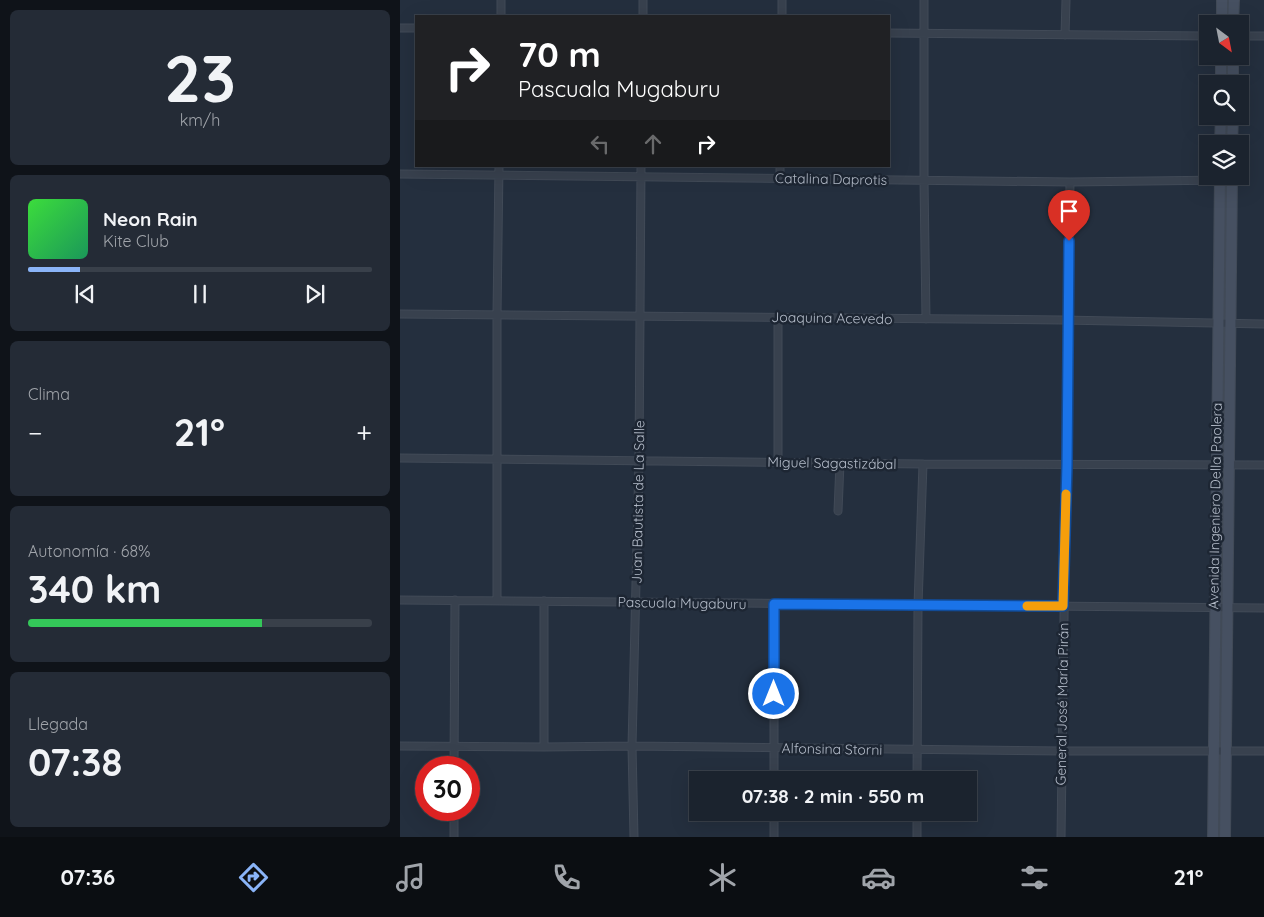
<!DOCTYPE html>
<html lang="es">
<head>
<meta charset="utf-8">
<style>
	:root { --surface:#1b232e; --page:#242b36; --text:#f1f3f6; --muted:#a0a4aa; --line:#39404a; --accent:#8ab4f8 }
	body { margin:0; font-family:Quicksand,sans-serif; background:var(--page); color:var(--text); height:100vh; display:flex; flex-direction:column; font-size:19px; white-space:nowrap }
	* { box-sizing:border-box; margin:0 }
	p { font-size:16px; color:var(--muted) }
	.icon { flex:none; width:28px; height:28px; fill:none; stroke:currentColor; stroke-width:2; stroke-linecap:round; stroke-linejoin:round }
	.map { position:relative; flex:1; overflow:hidden }
	.details { display:flex; flex-direction:column; gap:10px; padding:10px; background:#0f1319; width:400px }
	.details>* { flex:none }
	.banner { position:absolute; left:15px; top:15px; width:475px; height:152px; border-radius:0px; box-shadow:0 5px 20px #0002,0 0 0 1px var(--line); background:#202124; color:#fff; overflow:hidden }
	.needle { width:32px; rotate:148deg }
	.tools { position:absolute; left:799px; top:15px; display:grid; gap:10px }
	.tools a { display:grid; place-items:center; width:50px; height:50px; border-radius:0px; background:var(--surface); box-shadow:0 5px 20px #0002,0 0 0 1px var(--line); font-size:25px }
	.speed { position:absolute; left:15px; top:756px; display:flex; gap:10px; font-size:25px; font-weight:700; text-align:center }
	.speed>* { display:grid; place-content:center; width:65px; height:65px; border-radius:50%; background:var(--surface); box-shadow:0 5px 20px #0002,0 0 0 1px var(--line); line-height:1 }
	.speed .limit { border:8px solid #d22; background:#fff; color:#111 }
	.pin { position:absolute; display:grid; place-items:center; width:42px; height:42px; color:#fff; margin:-51px -21px; border-radius:50% 50% 50% 0; rotate:-45deg; box-shadow:0 0 5px #0007 }
	.pin .icon { rotate:45deg }
	.me { position:absolute; width:55px; margin:-28px; rotate:0deg; stroke-linejoin:round; filter:drop-shadow(0 0 4px #0008) }
	.turn { display:flex; align-items:center; gap:18px; height:105px; padding:0 20px; font-size:22px }
	.turn .icon { width:65px; height:65px; stroke-width:2.5 }
	.turn b { display:block; font-size:35px; line-height:42px }
	.lanes { display:flex; align-items:center; height:48px; padding:0 20px; background:#0003; justify-content:center; gap:25px; direction:ltr }
	.lanes .off { opacity:.35 }
	.big { font-size:38px; font-weight:800; line-height:1.1 }
	.details .tile { flex:1; display:flex; flex-direction:column; justify-content:center; gap:8px; min-width:0; padding:0 18px; border-radius:8px; background:var(--page) }
	.details .dial { align-items:center; gap:0 }
	.dial b { font-size:65px; line-height:1 }
	.song { display:flex; align-items:center; gap:15px }
	.cover { width:60px; height:60px; border-radius:8px; background:linear-gradient(135deg,hsl(120 70% 55%),hsl(150 70% 35%)) }
	.played { height:5px; border-radius:2px; background:linear-gradient(90deg,var(--accent) 15%,var(--line) 15%) }
	.keys { display:flex; justify-content:space-around; direction:ltr }
	.heat { display:flex; justify-content:space-between; align-items:center; font-size:28px; direction:ltr }
	.charge { height:8px; border-radius:4px; background:linear-gradient(90deg,#34c759 68%,var(--line) 0) }
	.trip { position:absolute; left:289px; top:771px; width:288px; height:50px; border-radius:0px; background:var(--surface); box-shadow:0 5px 20px #0002,0 0 0 1px var(--line); font-weight:800; line-height:50px; text-align:center }
	.menu { display:flex; height:80px; justify-content:space-around; align-items:center; background:#0b0e12; color:var(--muted) }
	.menu .icon { width:35px; height:35px }
	.menu .current { color:var(--accent) }
	.menu b { font-size:22px; color:var(--text) }
	main { display:flex; flex:1; min-height:0 }
	.map>svg:first-child { display:block }
	.lines { fill:none; stroke-linecap:round; stroke-linejoin:round }
	.street-casing { stroke:#414a57; stroke-width:9 }
	.secondary-casing { stroke:#414a57; stroke-width:12 }
	.street { stroke:#38414e; stroke-width:7 }
	.secondary { stroke:#465061; stroke-width:10 }
	.route-casing { stroke:#114b97; stroke-width:12 }
	.route { stroke:#1a73e8; stroke-width:9 }
	.slow { stroke:#f59e0b; stroke-width:9 }
	.labels { text-anchor:middle; stroke-width:5; stroke-linejoin:round; paint-order:stroke }
	.street-label { font-size:14px; fill:#b4bcc9; stroke:#1d2633 }
</style>
</head>
<body>
<main>
<section class="details">
<div class="tile dial"><b>23</b><p>km/h</p></div>
<div class="tile">
<div class="song"><i class="cover"></i><div><b>Neon Rain</b><p>Kite Club</p></div></div>
<div class="played"></div>
<div class="keys"><svg class="icon" aria-label="previous" viewBox="0 0 24 24"><path d="M18 5L8 12l10 7zM5 5v14"/></svg><svg class="icon" aria-label="pause" viewBox="0 0 24 24"><path d="M8 5v14M16 5v14"/></svg><svg class="icon" aria-label="next" viewBox="0 0 24 24"><path d="M6 5l10 7-10 7zM19 5v14"/></svg></div>
</div>
<div class="tile"><p>Clima</p>
<div class="heat"><a>−</a><b class="big">21°</b><a>+</a></div>
</div>
<div class="tile"><p>Autonomía · 68%</p><b class="big">340 km</b><div class="charge"></div></div>
<div class="tile"><p>Llegada</p><b class="big">07:38</b></div>
</section>
<div class="map">
<svg width="864" height="837" viewBox="0 0 864 837">
	<rect width="100%" height="100%" fill="#242f3e"/>
	<g class="lines">
		<!-- street casing -->
		<g class="street-casing">
			<path id="street" d="M524 0V181L526 319
				M101 16V0
				M243 16V0
				M382 16V0
				M0 28H16
				M489 33 808 36
				M665 35 666 0
				M840 36H864
				M0 174 670 182 825 180
				M380 179V166
				M0 314 663 320 864 324
				M0 458 523 464 864 465
				M378 462V318
				M438 511 440 463
				M0 600 864 608
				M97 601V315L99 166
				M374 604V780
				M0 746 144 747 232 746 661 751H864
				M144 747V601
				M54 768 55 600
				M517 780 518 605 523 464
				M517 812V837
				M54 837V810
				M234 837 232 746 239 461 241 166
				M374 837V812
				M661 837 670 182"/>
		</g>
		<!-- secondary casing -->
		<g class="secondary-casing">
			<path id="secondary" d="M822 24V0
				M833 24 834 0
				M821 84V56
				M833 84V56
				M820 144 821 116
				M832 144 833 116
				M813 837 820 176
				M825 837 832 176"/>
		</g>
		<!-- street -->
		<use href="#street" class="street"/>
		<!-- secondary -->
		<use href="#secondary" class="secondary"/>
	</g>
	<g class="lines">
		<!-- route casing -->
		<g class="route-casing">
			<path id="route" d="M374 694V604L663 606 667 465 669 241"/>
		</g>
		<!-- route -->
		<use href="#route" class="route"/>
		<!-- slow -->
		<path class="slow" d="M627 606H663L666 494"/>
	</g>
	<g class="labels">
		<!-- street labels -->
		<g class="street-label">
			<text transform="translate(431 179) rotate(1)" y="5">Catalina Daprotis</text>
			<text transform="translate(432 318) rotate(1)" y="5">Joaquina Acevedo</text>
			<text transform="translate(432 463) rotate(1)" y="5">Miguel Sagastizábal</text>
			<text transform="translate(238 502) rotate(-89)" y="5">Juan Bautista de La Salle</text>
			<text transform="translate(815 506) rotate(-89)" y="5">Avenida Ingeniero Della Paolera</text>
			<text transform="translate(282 603) rotate(1)" y="5">Pascuala Mugaburu</text>
			<text transform="translate(662 704) rotate(-89)" y="5">General José María Pirán</text>
			<text transform="translate(432 749) rotate(1)" y="5">Alfonsina Storni</text>
		</g>
	</g>
</svg>
<div class="tools">
<a><svg class="needle" viewBox="-14 -14 28 28"><path d="M0-13l5 13h-10z" fill="#e53935"/><path d="M0 13l5-13h-10z" fill="#a0a4aa"/></svg></a>
<a><svg class="icon" aria-label="search" viewBox="0 0 24 24"><circle cx="10" cy="10" r="6"/><path d="M15 15l6 6"/></svg></a>
<a><svg class="icon" aria-label="layers" viewBox="0 0 24 24"><path d="M12 4l9 5-9 5-9-5zM3 14l9 5 9-5"/></svg></a>
</div>
<div class="speed"><div class="limit">30</div></div>
<div class="pin" style="left:669px;top:241px;background:#d93025"><svg class="icon" aria-label="arrive" viewBox="0 0 24 24"><path d="M6 21V4h12l-3 4 3 4H6"/></svg></div>
<svg class="me" style="left:374px;top:694px" viewBox="-20 -20 40 40"><circle r="17" fill="#1a73e8" stroke="#fff" stroke-width="3"/><path d="M0-11L8 9 0 5-8 9z" fill="#fff"/></svg>
<div class="trip">07:38 · 2 min · 550 m</div>
<div class="banner">
<div class="turn"><svg class="icon" aria-label="right" viewBox="0 0 24 24"><path d="M7 20v-9h11M14 6l5 5-5 5"/></svg><div><b>70 m</b>Pascuala Mugaburu</div></div>
<div class="lanes"><svg class="icon off" aria-label="left" viewBox="0 0 24 24"><path d="M17 20v-9H6M10 6l-5 5 5 5"/></svg><svg class="icon off" aria-label="ahead" viewBox="0 0 24 24"><path d="M12 20V5M6 11l6-6 6 6"/></svg><svg class="icon" aria-label="right" viewBox="0 0 24 24"><path d="M7 20v-9h11M14 6l5 5-5 5"/></svg></div>
</div>
</div>
</main>
<nav class="menu">
<b>07:36</b>
<svg class="icon current" aria-label="directions" viewBox="0 0 24 24"><path d="M12 3l9 9-9 9-9-9zM9 14v-3h6M13 9l2 2-2 2"/></svg>
<svg class="icon" aria-label="music" viewBox="0 0 24 24"><path d="M9 18V5l10-2v13"/><circle cx="6" cy="18" r="3"/><circle cx="16" cy="16" r="3"/></svg>
<svg class="icon" aria-label="phone" viewBox="0 0 24 24"><path d="M5 4h4l2 5-3 2q2 4 5 5l2-3 5 2v4C11 20 4 13 5 4z"/></svg>
<svg class="icon" aria-label="climate" viewBox="0 0 24 24"><path d="M12 3v18M4 7l16 10M4 17L20 7"/></svg>
<svg class="icon" aria-label="car" viewBox="0 0 24 24"><path d="M5 17H2v-5l4-1 3-4h7l3 4 3 1v5h-3M9 17h6M6 11h13"/><circle cx="7" cy="17" r="2"/><circle cx="17" cy="17" r="2"/></svg>
<svg class="icon" aria-label="filters" viewBox="0 0 24 24"><path d="M4 7h16M4 17h16"/><circle cx="9" cy="7" r="2"/><circle cx="15" cy="17" r="2"/></svg>
<b>21°</b>
</nav>
</body>
</html>
